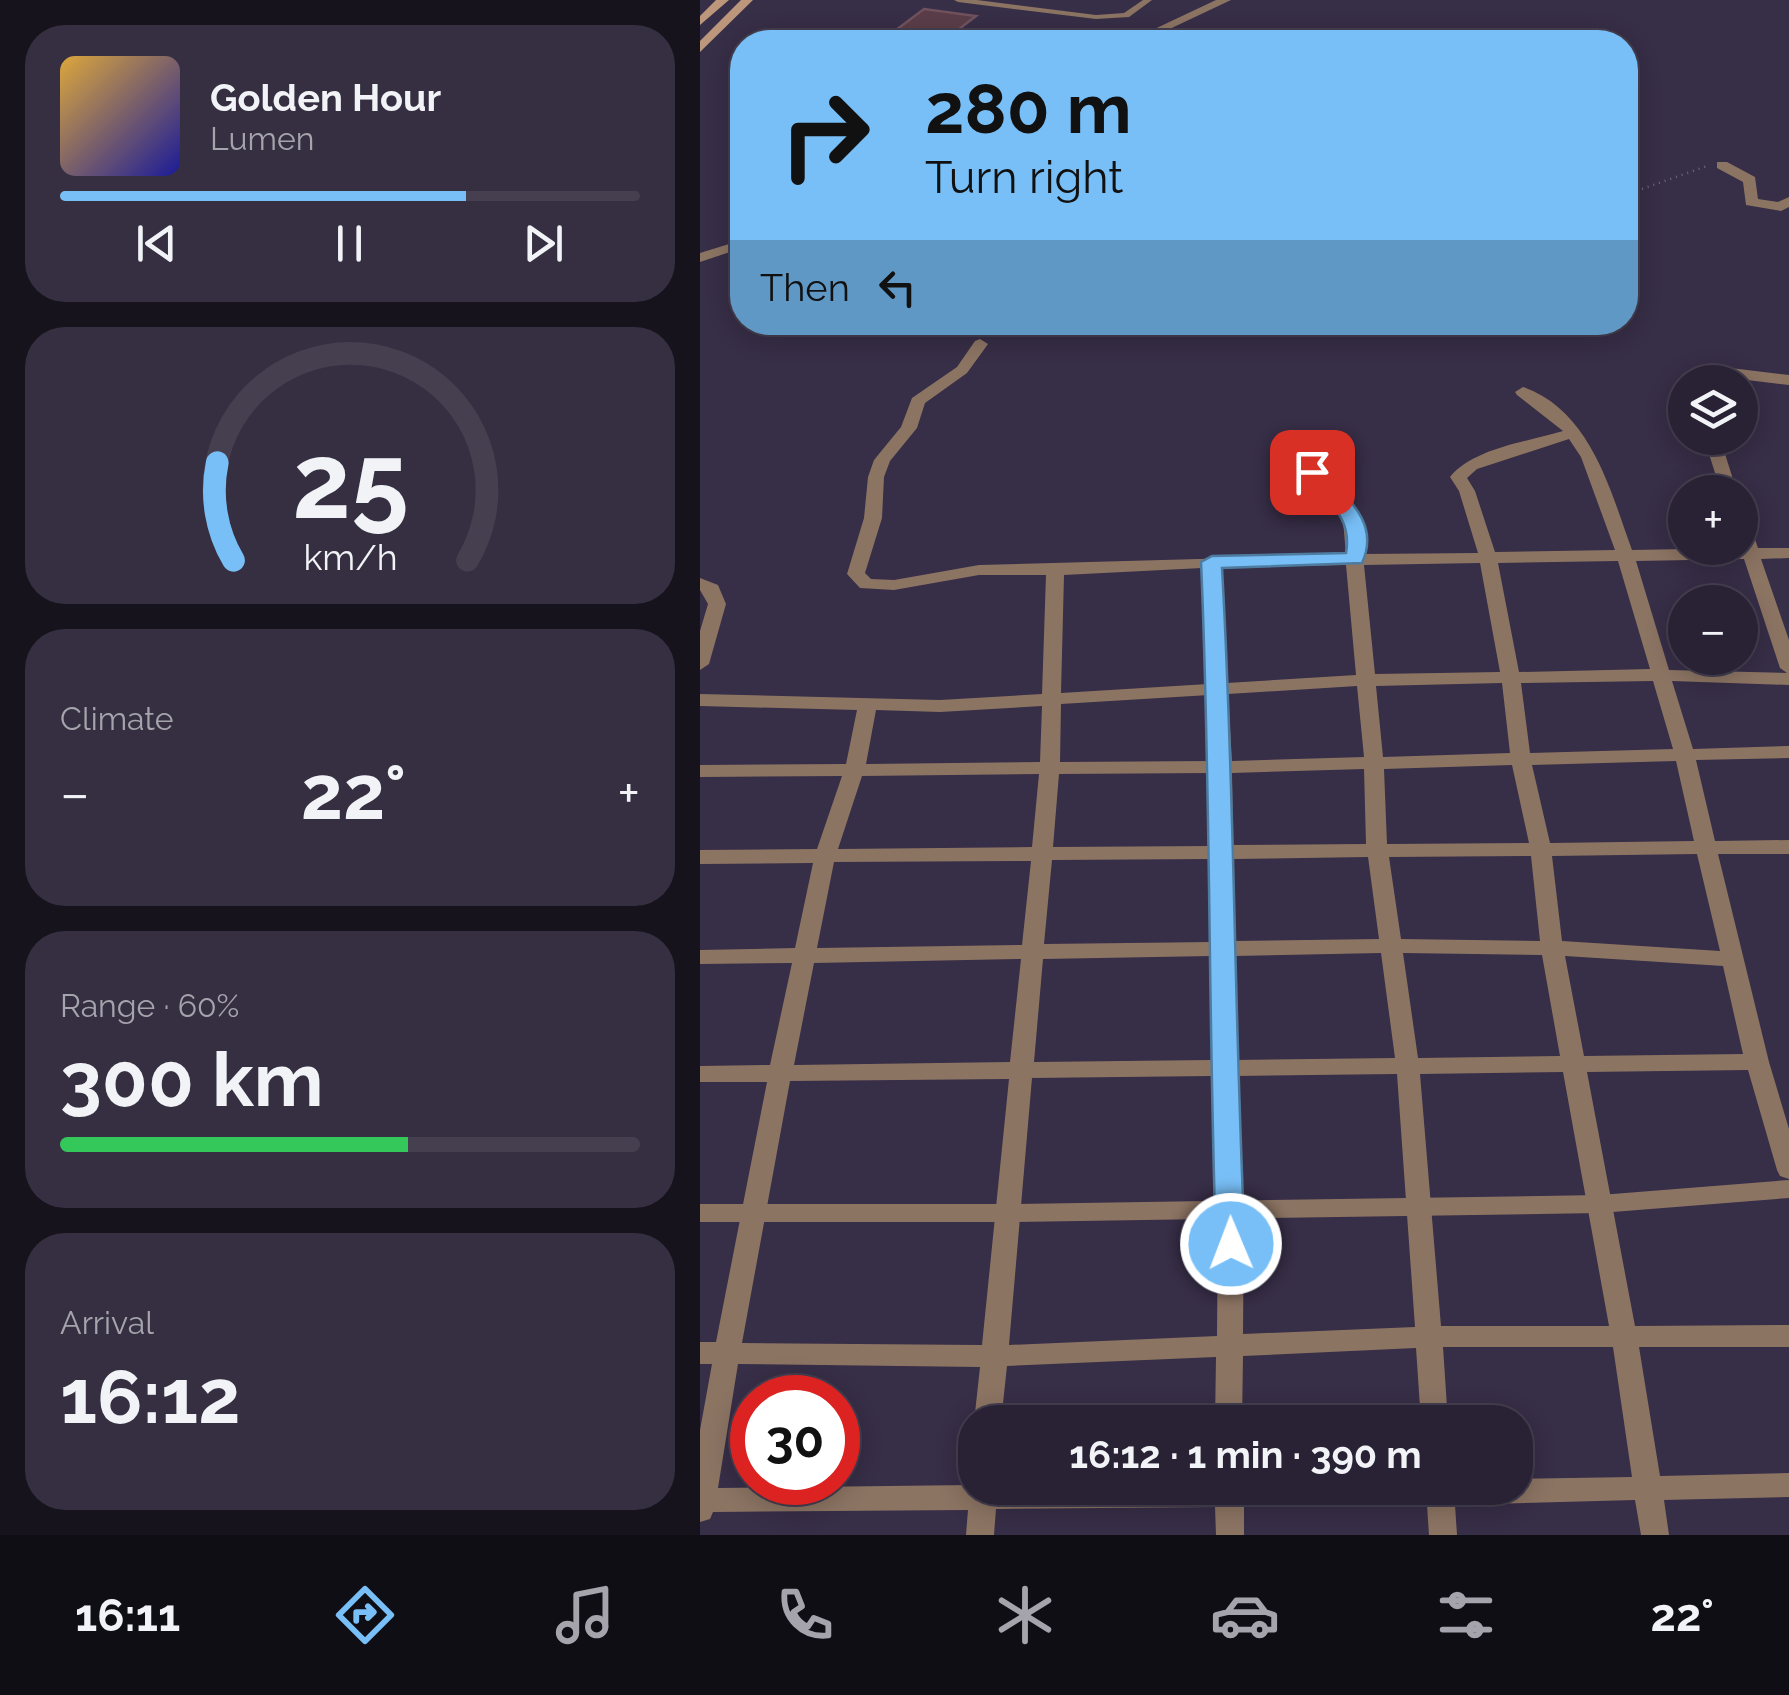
<!DOCTYPE html>
<html lang="en">
<head>
<meta charset="utf-8">
<style>
	:root { --surface:#292235; --page:#352f41; --text:#f1f3f6; --muted:#a5a4ad; --line:#453f50; --accent:#78bff7 }
	body { margin:0; font-family:Raleway,sans-serif; background:var(--page); color:var(--text); height:100vh; display:flex; flex-direction:column; font-size:38px; white-space:nowrap }
	* { box-sizing:border-box; margin:0 }
	p { font-size:32px; color:var(--muted) }
	.icon { flex:none; width:55px; height:55px; fill:none; stroke:currentColor; stroke-width:2; stroke-linecap:round; stroke-linejoin:round }
	.map { position:relative; flex:1; overflow:hidden }
	.sheet { display:flex; flex-direction:column; gap:25px; padding:25px; background:#17131d; width:700px }
	.sheet>* { flex:none }
	.top-card { position:absolute; left:30px; top:30px; width:908px; height:305px; border-radius:40px; box-shadow:0 5px 25px #0003,0 0 0 2px var(--line); background:#78bff7; color:#111; overflow:hidden }
	.buttons { position:absolute; left:968px; top:365px; display:grid; gap:20px }
	.buttons a { display:grid; place-items:center; width:90px; height:90px; border-radius:50%; background:var(--surface); box-shadow:0 5px 25px #0003,0 0 0 2px var(--line); font-size:50px }
	.speed { position:absolute; left:30px; top:1375px; display:flex; gap:20px; font-size:50px; font-weight:700; text-align:center }
	.speed>* { display:grid; place-content:center; width:130px; height:130px; border-radius:50%; background:var(--surface); box-shadow:0 5px 25px #0003,0 0 0 2px var(--line); line-height:1 }
	.speed .limit { border:15px solid #d22; background:#fff; color:#111 }
	.pin { position:absolute; display:grid; place-items:center; width:85px; height:85px; color:#fff; margin:-42px; border-radius:20px; box-shadow:0 5px 15px #0006 }
	.me { position:absolute; width:110px; margin:-55px; rotate:359deg; stroke-linejoin:round; filter:drop-shadow(0 0 8px #0008) }
	.turn { display:flex; align-items:center; gap:35px; height:210px; padding:0 30px; font-size:45px }
	.turn .icon { width:130px; height:130px; stroke-width:2.5 }
	.turn b { display:block; font-size:70px; line-height:85px }
	.then { display:flex; align-items:center; height:95px; padding:0 30px; background:#0003; gap:20px; font-size:38px }
	.big { font-size:75px; font-weight:700; line-height:1.1 }
	.sheet .widget { flex:1; display:flex; flex-direction:column; justify-content:center; gap:15px; min-width:0; padding:0 35px; border-radius:40px; background:var(--page) }
	.sheet .dial { align-items:center; gap:0 }
	.dial svg { height:260px; overflow:visible; fill:none; stroke:var(--line); stroke-width:7; stroke-linecap:round; text-anchor:middle }
	.dial text { fill:var(--text); stroke:none }
	.song { display:flex; align-items:center; gap:30px }
	.cover { width:120px; height:120px; border-radius:15px; background:linear-gradient(135deg,hsl(40 70% 55%),hsl(240 70% 35%)) }
	.played { height:10px; border-radius:5px; background:linear-gradient(90deg,var(--accent) 70%,var(--line) 70%) }
	.keys { display:flex; justify-content:space-around; direction:ltr }
	.heat { display:flex; justify-content:space-between; align-items:center; font-size:55px; direction:ltr }
	.charge { height:15px; border-radius:8px; background:linear-gradient(90deg,#34c759 60%,var(--line) 0) }
	.trip { position:absolute; left:258px; top:1405px; width:575px; height:100px; border-radius:40px; background:var(--surface); box-shadow:0 5px 25px #0003,0 0 0 2px var(--line); font-weight:700; line-height:100px; text-align:center }
	.menu { display:flex; height:160px; justify-content:space-around; align-items:center; background:#100e15; color:var(--muted) }
	.menu .icon { width:70px; height:70px }
	.menu .on { color:var(--accent) }
	.menu b { font-size:45px; color:var(--text) }
	main { display:flex; flex:1; min-height:0 }
	.map>svg:first-child { display:block }
	.building { fill:#5a3d48; stroke:#70525d; stroke-width:2.5 }
	.lines { fill:none; stroke-linecap:round; stroke-linejoin:round }
	.path { stroke:#70687e; stroke-width:2.5; stroke-dasharray:1 5; stroke-linecap:butt }
	.service { fill:#8c7463; fill-rule:evenodd }
	.minor { fill:#8c7463; fill-rule:evenodd }
	.tertiary { fill:#8c7463; fill-rule:evenodd }
	.secondary { fill:#bd977c; fill-rule:evenodd }
	.route { fill:#78bff7; stroke:#4e7ca1; stroke-width:2.5 }
</style>
</head>
<body>
<main>
<section class="sheet">
<div class="widget">
<div class="song"><i class="cover"></i><div><b>Golden Hour</b><p>Lumen</p></div></div>
<div class="played"></div>
<div class="keys"><svg class="icon" aria-label="previous" viewBox="0 0 24 24"><path d="M18 5L8 12l10 7zM5 5v14"/></svg><svg class="icon" aria-label="pause" viewBox="0 0 24 24"><path d="M8 5v14M16 5v14"/></svg><svg class="icon" aria-label="next" viewBox="0 0 24 24"><path d="M6 5l10 7-10 7zM19 5v14"/></svg></div>
</div>
<div class="widget dial"><svg viewBox="0 0 100 80">
<path d="M14 69A42 42 0 1 1 86 69"/>
<path d="M14 69A42 42 0 0 1 9 39" stroke="#78bff7"/>
<text x="50" y="56" font-size="32" font-weight="700">25</text>
<text x="50" y="72" font-size="11">km/h</text>
</svg></div>
<div class="widget"><p>Climate</p>
<div class="heat"><a>−</a><b class="big">22°</b><a>+</a></div>
</div>
<div class="widget"><p>Range · 60%</p><b class="big">300 km</b><div class="charge"></div></div>
<div class="widget"><p>Arrival</p><b class="big">16:12</b></div>
</section>
<div class="map">
<svg width="1089" height="1535" viewBox="0 0 1089 1535">
	<rect width="100%" height="100%" fill="#372e47"/>
	<!-- building -->
	<path class="building" d="M224 9 276 16 242 42H180Z"/>
	<g class="lines">
		<!-- path -->
		<path class="path" d="M925 195 1007 166"/>
		<!-- service -->
		<path class="service" d="M254 0H277L396 15 424 13 443 0H452L429 17 396 19 258 2Z"/>
		<!-- minor -->
		<path class="minor" d="M516 0H531L442 42H427Z
			M1017 162H1027L1055 177 1058 199 1078 202 1089 197V207L1081 211 1046 205 1043 182 1017 168Z
			M42 240V248L0 262V253Z
			M280 339 288 344 267 373 225 403 217 428 190 461 184 477 182 518 165 573 171 579 194 580 279 565 646 555 643 520 604 472 612 467 618 468C643 495 668 515 663 554L778 553 759 491 750 477C774 448 827 442 863 431L817 395 815 392 823 387C891 411 910 490 932 550L1040 548V517L1049 522 1058 548H1089V558L1061 559 1089 640V685L972 681 993 749 1089 746V758L996 760 1015 841 1089 840V854H1018L1069 1062 1089 1129V1179L1080 1176 1077 1170 1048 1070 887 1072 935 1326 1089 1325V1347H939L960 1476 1089 1473V1497L964 1500 969 1535H941L935 1500 755 1505 757 1535H729L727 1505 544 1507V1535H516L515 1507 296 1509 294 1535H266L268 1510 13 1512 10 1519 0 1522V1430L12 1364H0V1342H16L67 1082H0V1066L70 1065 92 963 0 964V950L95 948 113 863 0 864V850L117 849 142 776 0 777V765L146 764 157 710 0 706V694L240 700 342 694 346 575H279L194 590 160 588 147 574 164 518 168 477 174 460 201 427 212 398 257 367 275 341ZM869 439 881 457 915 550 795 552 775 491 767 478 777 469ZM1044 559 1080 668 1087 673 969 670 936 561ZM918 561 950 669 819 672 798 563ZM780 563 800 672 675 674 664 565ZM646 565 656 675 527 683 520 567ZM502 568 508 684 361 693 364 575ZM953 681 973 749 830 753 821 683ZM802 683 810 753 683 757 676 686ZM657 686 664 757 532 761 528 694ZM509 695 512 761 360 762 361 704ZM342 706 340 762 166 764 176 710 240 712ZM976 761 994 841 850 843 832 765ZM812 765 829 843 687 844 684 769ZM664 769 666 844 533 845 532 773ZM512 773V846L353 847 359 774ZM339 774 332 847 138 849 162 776ZM997 854 1020 951 862 941 852 856ZM831 856 840 941 701 939 689 857ZM668 857 679 939 534 941 533 859ZM512 859V942L344 944 352 860ZM331 861 322 945 117 948 134 862ZM681 953 695 1058 535 1060 534 956ZM703 953 842 955 860 1056 718 1058ZM512 956 511 1060 334 1062 343 959ZM865 956 1023 966 1043 1054 884 1056ZM321 959 310 1062 94 1065 114 963ZM863 1072 909 1326H741L720 1074ZM697 1074 715 1327 543 1334 544 1211 535 1076ZM512 1076 518 1211 517 1336 309 1345 332 1078ZM309 1079 282 1345 42 1343 90 1081ZM743 1347H913L932 1477 815 1479V1488H275V1479L271 1485 18 1488 38 1364 280 1367 274 1422 275 1423 301 1422 307 1366 516 1357 515 1422H542L543 1356 716 1348 721 1422H748Z
			M1014 366 1089 375V385L1014 376 1011 382H997L1000 369Z
			M1004 438H1020L1037 492H1021Z
			M0 578 18 585 26 604 9 664 0 670V631L8 604 0 590Z"/>
		<!-- tertiary -->
		<path class="tertiary" d="M1089 1180V1198L900 1213 310 1222H0V1204H310L900 1195Z"/>
		<!-- secondary -->
		<path class="secondary" d="M16 0H29L0 25V16Z
			M41 0H53L0 52V41Z"/>
	</g>
	<!-- route -->
	<path class="route" d="M612 466 619 468C645 496 681 522 662 563L522 568C535 793 534 1018 545 1244L541 1252 531 1255 521 1252 516 1244C508 1016 511 789 501 562L512 556 646 553C653 515 624 499 603 472Z"/>
</svg>
<div class="buttons">
<a><svg class="icon" aria-label="layers" viewBox="0 0 24 24"><path d="M12 4l9 5-9 5-9-5zM3 14l9 5 9-5"/></svg></a>
<a>+</a>
<a>−</a>
</div>
<div class="speed"><div class="limit">30</div></div>
<div class="pin" style="left:612px;top:472px;background:#d93025"><svg class="icon" aria-label="arrive" viewBox="0 0 24 24"><path d="M6 21V4h12l-3 4 3 4H6"/></svg></div>
<svg class="me" style="left:531px;top:1244px" viewBox="-20 -20 40 40"><circle r="17" fill="#78bff7" stroke="#fff" stroke-width="3"/><path d="M0-11L8 9 0 5-8 9z" fill="#fff"/></svg>
<div class="trip">16:12 · 1 min · 390 m</div>
<div class="top-card">
<div class="turn"><svg class="icon" aria-label="right" viewBox="0 0 24 24"><path d="M7 20v-9h11M14 6l5 5-5 5"/></svg><div><b>280 m</b>Turn right</div></div>
<div class="then">Then<svg class="icon" aria-label="left" viewBox="0 0 24 24"><path d="M17 20v-9H6M10 6l-5 5 5 5"/></svg></div>
</div>
</div>
</main>
<nav class="menu">
<b>16:11</b>
<svg class="icon on" aria-label="directions" viewBox="0 0 24 24"><path d="M12 3l9 9-9 9-9-9zM9 14v-3h6M13 9l2 2-2 2"/></svg>
<svg class="icon" aria-label="music" viewBox="0 0 24 24"><path d="M9 18V5l10-2v13"/><circle cx="6" cy="18" r="3"/><circle cx="16" cy="16" r="3"/></svg>
<svg class="icon" aria-label="phone" viewBox="0 0 24 24"><path d="M5 4h4l2 5-3 2q2 4 5 5l2-3 5 2v4C11 20 4 13 5 4z"/></svg>
<svg class="icon" aria-label="climate" viewBox="0 0 24 24"><path d="M12 3v18M4 7l16 10M4 17L20 7"/></svg>
<svg class="icon" aria-label="car" viewBox="0 0 24 24"><path d="M5 17H2v-5l4-1 3-4h7l3 4 3 1v5h-3M9 17h6M6 11h13"/><circle cx="7" cy="17" r="2"/><circle cx="17" cy="17" r="2"/></svg>
<svg class="icon" aria-label="filters" viewBox="0 0 24 24"><path d="M4 7h16M4 17h16"/><circle cx="9" cy="7" r="2"/><circle cx="15" cy="17" r="2"/></svg>
<b>22°</b>
</nav>
</body>
</html>
